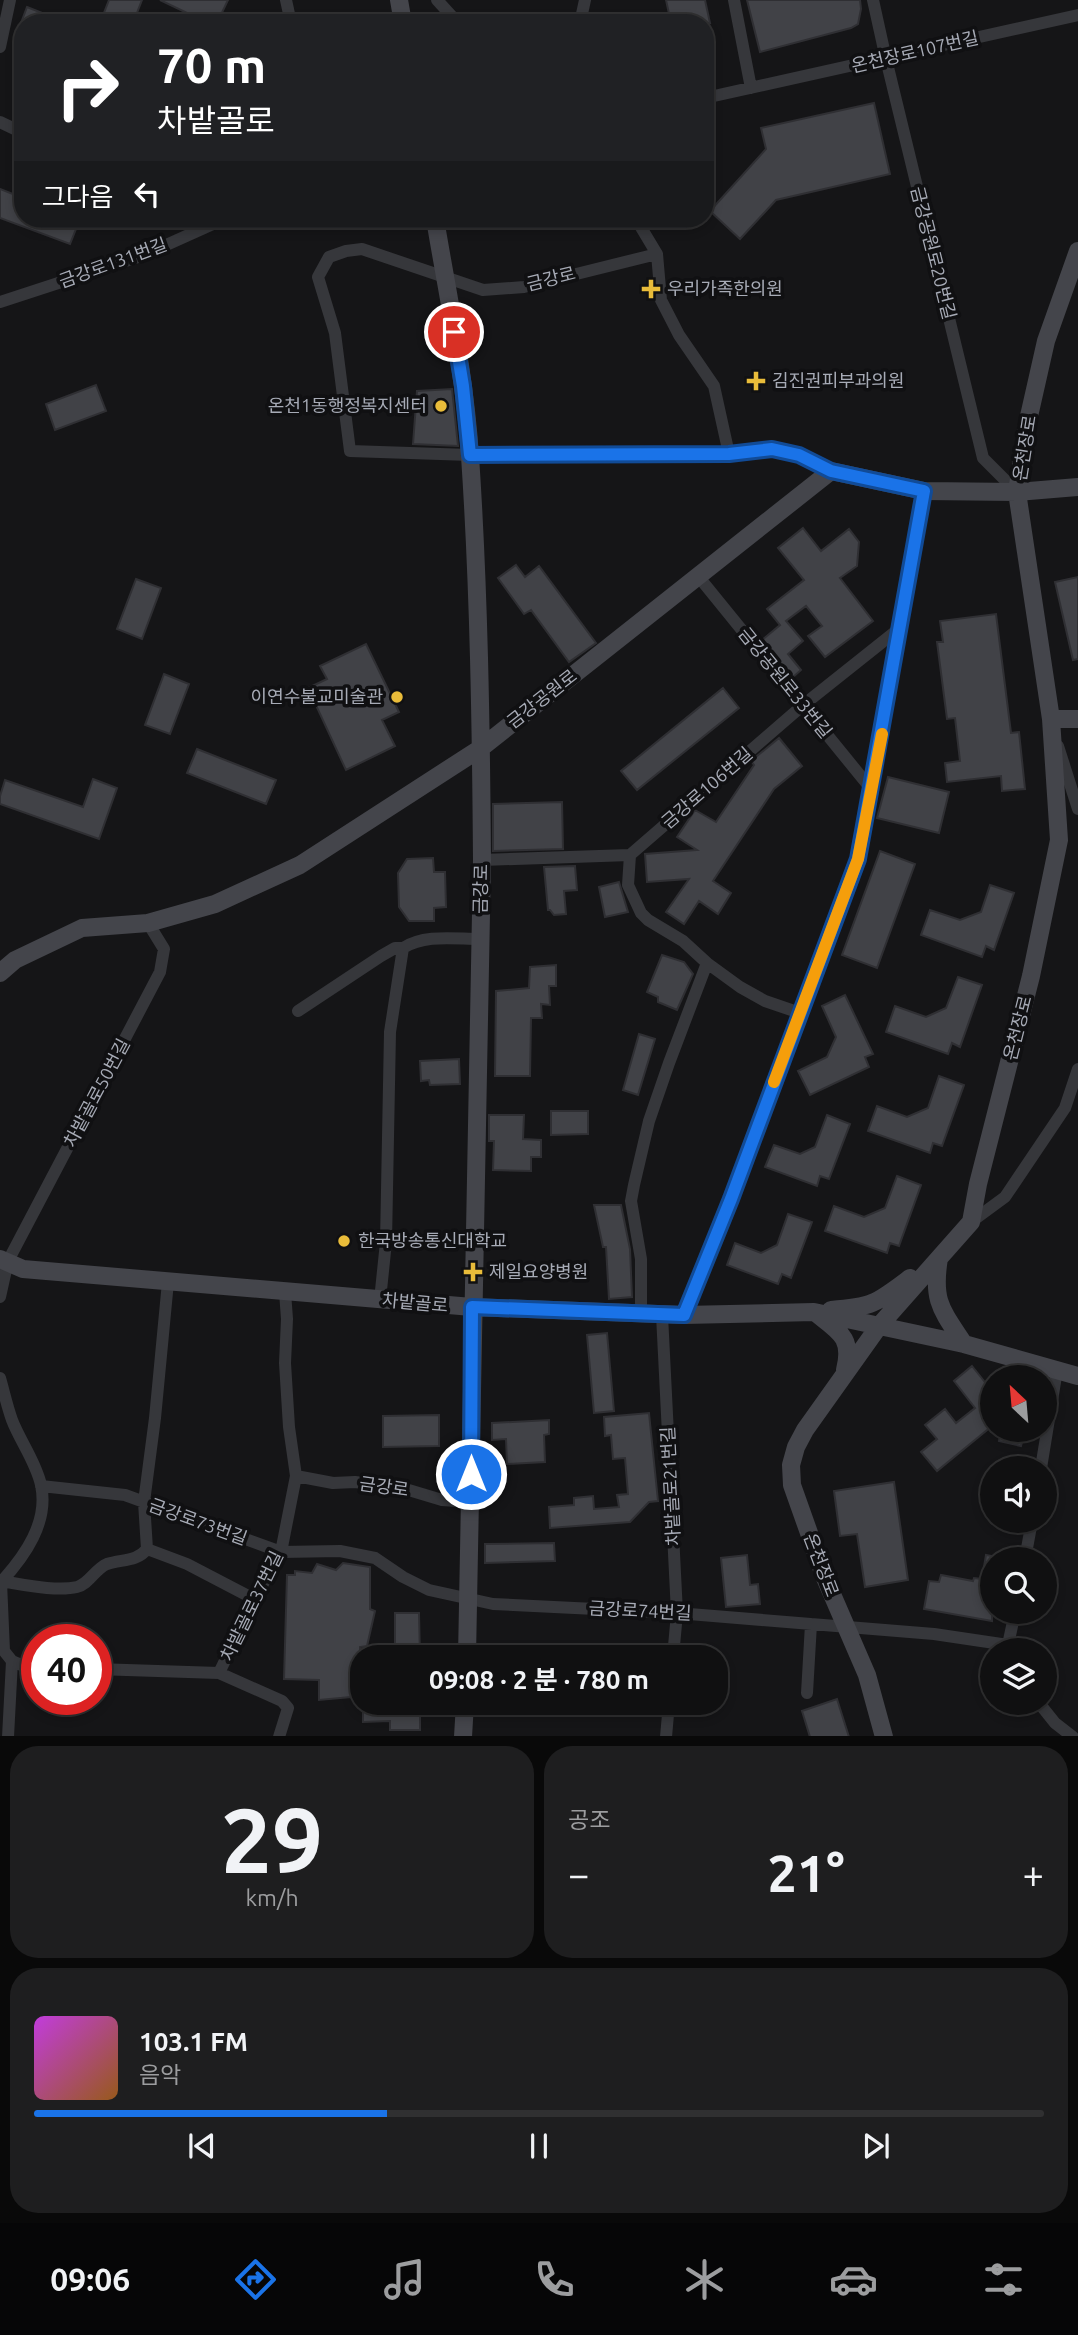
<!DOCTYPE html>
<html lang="ko">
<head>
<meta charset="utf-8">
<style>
	:root { --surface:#101011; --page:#1e1e1f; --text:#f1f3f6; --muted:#9c9d9f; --line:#303031; --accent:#1a73e8 }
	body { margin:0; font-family:Ubuntu,"Noto Sans KR",sans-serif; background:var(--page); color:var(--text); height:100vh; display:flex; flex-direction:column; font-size:26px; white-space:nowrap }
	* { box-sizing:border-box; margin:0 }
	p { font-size:23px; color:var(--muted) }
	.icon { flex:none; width:38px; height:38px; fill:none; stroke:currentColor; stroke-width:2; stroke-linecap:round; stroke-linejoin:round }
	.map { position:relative; height:1736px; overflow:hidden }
	.side { display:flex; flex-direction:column; gap:10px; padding:10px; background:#090909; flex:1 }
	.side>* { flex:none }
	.banner { position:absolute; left:14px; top:14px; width:700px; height:214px; border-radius:28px; box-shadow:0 4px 10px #0003,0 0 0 2px var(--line); background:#202124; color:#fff; overflow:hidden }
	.needle { width:46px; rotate:334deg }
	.fabs { position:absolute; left:980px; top:1365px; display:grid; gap:14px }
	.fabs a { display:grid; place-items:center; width:77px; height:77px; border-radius:50%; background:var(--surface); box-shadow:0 4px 10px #0003,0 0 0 2px var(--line); font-size:35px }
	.speed { position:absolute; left:21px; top:1624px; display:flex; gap:14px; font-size:35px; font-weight:700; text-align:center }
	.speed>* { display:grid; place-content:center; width:91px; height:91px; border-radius:50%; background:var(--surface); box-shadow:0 4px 10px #0003,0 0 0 2px var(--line); line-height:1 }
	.speed .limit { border:10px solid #d22; background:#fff; color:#111 }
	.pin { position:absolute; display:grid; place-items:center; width:60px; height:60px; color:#fff; margin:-30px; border:4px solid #fff; border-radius:50%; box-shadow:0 2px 7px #0007 }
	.me { position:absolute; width:77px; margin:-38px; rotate:0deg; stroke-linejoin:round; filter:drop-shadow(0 0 5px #0008) }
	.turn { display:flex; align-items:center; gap:24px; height:147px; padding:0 28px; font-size:32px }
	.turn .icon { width:91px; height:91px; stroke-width:2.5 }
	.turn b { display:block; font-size:49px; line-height:60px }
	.then { display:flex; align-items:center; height:66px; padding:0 28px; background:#0003; gap:14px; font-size:26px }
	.big { font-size:52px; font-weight:700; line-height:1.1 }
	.side .tile { flex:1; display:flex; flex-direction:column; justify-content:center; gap:10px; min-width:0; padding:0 24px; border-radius:28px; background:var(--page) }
	.side .dial { align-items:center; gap:0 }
	.dial b { font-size:91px; line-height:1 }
	.song { display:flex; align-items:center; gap:21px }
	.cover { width:84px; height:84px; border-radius:10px; background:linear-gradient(135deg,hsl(290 70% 55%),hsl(30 70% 35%)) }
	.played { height:7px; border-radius:4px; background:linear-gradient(90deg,var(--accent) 35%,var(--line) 35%) }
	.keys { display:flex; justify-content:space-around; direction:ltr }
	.heat { display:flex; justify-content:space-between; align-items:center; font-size:38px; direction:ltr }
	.side .tiles { flex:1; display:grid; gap:10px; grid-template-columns:1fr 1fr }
	.tile:last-child { grid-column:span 2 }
	.trip { position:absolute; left:350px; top:1645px; width:378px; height:70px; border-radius:28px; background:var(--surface); box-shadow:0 4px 10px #0003,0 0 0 2px var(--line); font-weight:700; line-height:70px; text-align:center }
	.dock { display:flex; height:112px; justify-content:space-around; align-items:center; background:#060607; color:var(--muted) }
	.dock .icon { width:49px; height:49px }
	.dock .on { color:var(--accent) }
	.dock b { font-size:32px; color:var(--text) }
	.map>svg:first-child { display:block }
	.building { fill:#414247; stroke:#2f2f33; stroke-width:2 }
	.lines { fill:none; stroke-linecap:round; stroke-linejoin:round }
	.street { stroke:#36373b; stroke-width:12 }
	.secondary { stroke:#44454b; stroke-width:18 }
	.route-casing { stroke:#114b97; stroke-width:18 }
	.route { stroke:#1a73e8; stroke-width:12 }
	.slow { stroke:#f59e0b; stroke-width:12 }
	.poi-dot { fill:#e9bc3a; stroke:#101012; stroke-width:2.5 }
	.labels { text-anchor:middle; stroke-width:7; stroke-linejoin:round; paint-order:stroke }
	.street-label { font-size:18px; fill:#a7abb6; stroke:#101012 }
	.poi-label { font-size:18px; fill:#a7abb6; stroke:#101012; text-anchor:start }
</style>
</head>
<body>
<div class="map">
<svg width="1078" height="1737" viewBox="0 0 1078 1737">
	<rect width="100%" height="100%" fill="#151517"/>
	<!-- building -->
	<path class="building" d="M109 0H142L133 23H100Z
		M160 0H228L217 23H208Z
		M666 0H705L710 23H671Z
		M747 0H860L861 9 858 24 851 28 760 52Z
		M27 7 65 22V23H21Z
		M874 103 890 174 776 200 740 239 710 211 766 149 761 128Z
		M0 189 23 198V219H80L70 244 0 218Z
		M96 385 106 411 55 430 46 404Z
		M452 389 458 446 413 444 417 391Z
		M803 528 821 551 849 529 859 542 857 566 840 578 873 621 825 657 808 636 822 626 806 606 786 621 803 641 788 654 801 670 792 678 762 640 780 625 767 609 804 580 778 548Z
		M516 565 525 577 539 566 596 643 569 662 531 610 524 614 498 578Z
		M1078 577V659L1073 660 1055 582Z
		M136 579 161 588 142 639 117 629Z
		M996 614 1011 733 1019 732 1025 789 1002 791 1001 776 947 782 945 763 960 761 955 718 947 719 937 642H943L940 621Z
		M366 644 399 712 382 720 395 746 346 770 308 688 327 679 320 666Z
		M164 674 189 684 170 734 145 725Z
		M723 688 739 708 637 790 621 771Z
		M779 738 802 766 774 789 713 881 731 893 718 914 699 901 684 924 666 912 689 879 647 882 645 854 697 850 677 837 695 810 716 822 754 765 751 761Z
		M197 749 276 780 266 804 187 773Z
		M888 777 949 792 939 833 877 818Z
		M93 779 117 788 99 839 0 804V796L5 780 83 807Z
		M562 802 563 849 493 851V804Z
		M880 851 915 864 877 968 842 955Z
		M433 858 434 872H445L446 907 434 908V921H409L399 907 398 873 407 859Z
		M575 866 577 890 564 891 566 914 554 915 550 910H548L544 867Z
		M619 882 628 912 605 917 599 887Z
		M990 885 1014 893 994 950 986 946 982 957 921 935 930 910 960 920 981 912Z
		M662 955 684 962 693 974 677 1010 658 1002V997L647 992Z
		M556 965V986H549L550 1005 541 1004 542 1018H531L530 1076H495L496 991 529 988 530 967Z
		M958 977 982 985 960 1047 952 1043 948 1054 886 1032 895 1006 926 1017 946 1008Z
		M845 995 873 1054 865 1057 869 1067 810 1095 798 1071 827 1057 836 1037 822 1006Z
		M639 1034 655 1039 638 1095 623 1090Z
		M459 1059 460 1084 430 1085 429 1080 421 1081 420 1061Z
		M939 1076 964 1085 942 1146 933 1143 930 1153 868 1131 877 1106 907 1117 928 1108Z
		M551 1111H588V1134L551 1135Z
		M489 1115H524L523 1139 541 1140V1157H531V1171L493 1170 494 1141H489Z
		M827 1115 850 1124 829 1179 820 1176 817 1186 765 1167 774 1145 800 1154 815 1147Z
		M897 1176 921 1185 899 1246 890 1243 887 1253 825 1231 834 1206 864 1217 885 1208Z
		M594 1205H621L630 1249 632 1297 609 1299 606 1247H603Z
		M788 1214 812 1222 791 1278 782 1274 778 1284 727 1265 735 1243 761 1253 777 1245Z
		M607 1333 614 1411 594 1413 587 1335Z
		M972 1366 992 1391V1426L937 1471 921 1452 937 1439 925 1425 945 1409 956 1423 975 1408 954 1381Z
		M649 1413 658 1501 649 1502 630 1522 550 1528 549 1507 574 1505V1498L593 1496 594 1509 619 1507 617 1495 628 1494 625 1458 613 1459 611 1435 605 1436 604 1417Z
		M439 1415V1446L383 1447V1416Z
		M549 1420V1434L544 1435 545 1462 507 1464 506 1439 492 1440V1423Z
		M1001 1430H1025L1021 1446 999 1441Z
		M894 1482 908 1580 865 1587 857 1534 840 1536 834 1491Z
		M554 1543 555 1561 485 1563V1544Z
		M747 1555 750 1585 758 1584 760 1604 726 1607 721 1558Z
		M986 1555 992 1556V1621L924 1609 929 1581 939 1582 941 1575 973 1581 974 1578 982 1579Z
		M343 1563 370 1567V1609L375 1611 367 1646 360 1647V1672H351V1697L319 1700V1680L284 1679 287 1575H295V1571L312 1573 317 1564 336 1570Z
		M395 1613H419L420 1657H395Z
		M837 1699 849 1737H810L802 1711Z
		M396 1703H420V1730H390V1721L363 1722V1704Z"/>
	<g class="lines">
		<!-- street -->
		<path class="street" d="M286 0 291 23
			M437 0 458 23
			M734 0 751 88
			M873 0 886 59 983 458 1017 492
			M580 23 585 0
			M0 47 10 0
			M705 98 1078 15
			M0 122 23 133
			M636 219 657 254 661 300 679 335 714 386 729 454
			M657 254 524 287 483 290 362 249 346 251 329 257 318 277 335 333 350 451 470 455 729 454 772 449 799 455 831 471
			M0 302 144 255 224 219
			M698 576 872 790
			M1058 746 1078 809
			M630 855 628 885 641 913 648 920 683 941 707 963 669 1063 649 1121 634 1185 631 1201 641 1259V1314
			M482 860 630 855 802 706 900 628
			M403 948C425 934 454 939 480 939
			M707 963 740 987 765 1001 800 1013
			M298 1011 381 956 395 948H403L390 1032 386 1242 380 1300
			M971 1222 1005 1197 1065 1108 1078 1069
			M168 1282 155 1418 144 1502 147 1549 187 1564 254 1599
			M0 1297 8 1261 160 972 164 949 148 923
			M662 1315 677 1613 673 1657
			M684 1315 731 1199 858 859 924 491
			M0 1378C4 1392 7 1406 12 1420 20 1441 36 1462 41 1485 49 1522 25 1556 1 1582L4 1651 12 1661 8 1737
			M1041 1468 1057 1370
			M296 1476 333 1483 355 1482 402 1488 442 1500 471 1502
			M41 1486 125 1495 281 1552 340 1551 375 1558 403 1577 429 1590 493 1604 677 1613 934 1634 1008 1645
			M1025 1559 1032 1521
			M0 1581C21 1584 56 1592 77 1587 89 1584 95 1569 107 1564 121 1559 137 1562 147 1549
			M1008 1645 1015 1612
			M12 1661 26 1667H37
			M96 1669 219 1673 256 1596 281 1552 296 1476 289 1427 285 1363 287 1319 285 1292
			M219 1673 282 1701 288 1708 279 1737
			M807 1693 811 1624
			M1039 1703 1055 1723 1073 1737
			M666 1737 669 1703"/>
		<!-- secondary -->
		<path class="secondary" d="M399 0 403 23
			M435 219C448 297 465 376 470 456 479 590 481 726 482 860L467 1657
			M1051 719H1078
			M0 973 15 960 82 928 148 923 215 904 300 865 481 748 831 471 924 491 1017 492 1078 487
			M939 1258C932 1301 941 1309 964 1344
			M0 1259 23 1269 472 1307 684 1315 814 1312 964 1344 1078 1376
			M831 1310C873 1307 877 1303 910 1278
			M817 1314C840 1332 853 1338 845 1370
			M463 1737 465 1703
			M884 1737 867 1675 825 1578 792 1485 791 1465 796 1447 805 1430 879 1326 971 1222 978 1184 1031 976 1059 840 1051 719 1017 492 1027 425 1046 341 1078 251"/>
	</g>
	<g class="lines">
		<!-- route casing -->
		<g class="route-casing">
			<path id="route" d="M454 332 463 386 470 455 729 454 772 449 799 455 831 471 924 491 858 859 731 1199 684 1315 472 1307 471 1474"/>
		</g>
		<!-- route -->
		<use href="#route" class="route"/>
		<!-- slow -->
		<path class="slow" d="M774 1082 858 859 882 734"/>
	</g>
	<!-- markers -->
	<g class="poi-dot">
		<path d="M647.5 278.5h7v7h7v7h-7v7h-7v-7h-7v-7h7z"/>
		<path d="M752.5 370.5h7v7h7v7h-7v7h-7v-7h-7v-7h7z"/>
		<circle cx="441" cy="406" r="7"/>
		<circle cx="397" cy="697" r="7"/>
		<circle cx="344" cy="1241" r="7"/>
		<path d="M469.5 1261.5h7v7h7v7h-7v7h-7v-7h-7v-7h7z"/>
	</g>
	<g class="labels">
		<!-- street labels -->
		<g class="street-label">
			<text transform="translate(915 52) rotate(-13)" y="6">온천장로107번길</text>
			<text transform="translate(933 253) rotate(76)" y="6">금강공원로20번길</text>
			<text transform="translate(113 263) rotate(-20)" y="6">금강로131번길</text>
			<text transform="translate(551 279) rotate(-14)" y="6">금강로</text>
			<text transform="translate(1025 448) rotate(-81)" y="6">온천장로</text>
			<text transform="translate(785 683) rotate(51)" y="6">금강공원로33번길</text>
			<text transform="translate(542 699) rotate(-38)" y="6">금강공원로</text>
			<text transform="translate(707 788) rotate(-41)" y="6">금강로106번길</text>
			<text transform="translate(481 889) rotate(-89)" y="6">금강로</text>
			<text transform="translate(1018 1028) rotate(-76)" y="6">온천장로</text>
			<text transform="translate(97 1093) rotate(-62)" y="6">차밭골로50번길</text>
			<text transform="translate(415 1303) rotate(5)" y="6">차밭골로</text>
			<text transform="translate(671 1486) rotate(-93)" y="6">차밭골로21번길</text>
			<text transform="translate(384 1487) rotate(8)" y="6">금강로</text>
			<text transform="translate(198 1522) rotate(20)" y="6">금강로73번길</text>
			<text transform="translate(821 1565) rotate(69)" y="6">온천장로</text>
			<text transform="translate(252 1606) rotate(-64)" y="6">차밭골로37번길</text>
			<text transform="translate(640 1611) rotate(3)" y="6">금강로74번길</text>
		</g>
		<!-- poi labels -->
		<g class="poi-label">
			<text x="667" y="295">우리가족한의원</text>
			<text x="772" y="387">김진권피부과의원</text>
			<text x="427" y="412" text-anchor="end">온천1동행정복지센터</text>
			<text x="383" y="703" text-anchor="end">이연수불교미술관</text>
			<text x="358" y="1247">한국방송통신대학교</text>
			<text x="489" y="1278">제일요양병원</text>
		</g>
	</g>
</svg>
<div class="fabs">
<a><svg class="needle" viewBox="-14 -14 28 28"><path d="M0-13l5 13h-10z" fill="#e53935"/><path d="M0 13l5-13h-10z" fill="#9c9d9f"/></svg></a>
<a><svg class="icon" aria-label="sound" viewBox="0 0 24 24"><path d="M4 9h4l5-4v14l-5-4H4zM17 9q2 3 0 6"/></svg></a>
<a><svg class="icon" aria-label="search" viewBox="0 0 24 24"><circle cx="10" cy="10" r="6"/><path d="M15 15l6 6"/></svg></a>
<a><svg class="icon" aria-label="layers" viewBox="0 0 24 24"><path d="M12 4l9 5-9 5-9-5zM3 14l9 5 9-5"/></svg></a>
</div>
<div class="speed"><div class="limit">40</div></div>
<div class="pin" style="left:454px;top:332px;background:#d93025"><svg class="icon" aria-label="arrive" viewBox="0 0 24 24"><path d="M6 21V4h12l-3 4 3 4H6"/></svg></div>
<svg class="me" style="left:471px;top:1474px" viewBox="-20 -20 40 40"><circle r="17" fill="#1a73e8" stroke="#fff" stroke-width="3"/><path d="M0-11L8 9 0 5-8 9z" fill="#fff"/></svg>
<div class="trip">09:08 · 2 분 · 780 m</div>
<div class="banner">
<div class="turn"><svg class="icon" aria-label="right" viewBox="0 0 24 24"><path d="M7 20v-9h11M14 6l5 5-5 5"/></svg><div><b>70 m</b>차밭골로</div></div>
<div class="then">그다음<svg class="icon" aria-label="left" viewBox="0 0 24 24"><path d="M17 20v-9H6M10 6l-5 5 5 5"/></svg></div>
</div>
</div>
<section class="side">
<div class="tiles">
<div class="tile dial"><b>29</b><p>km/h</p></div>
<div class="tile"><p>공조</p>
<div class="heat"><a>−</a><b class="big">21°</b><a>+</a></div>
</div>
<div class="tile">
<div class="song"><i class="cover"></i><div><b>103.1 FM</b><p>음악</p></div></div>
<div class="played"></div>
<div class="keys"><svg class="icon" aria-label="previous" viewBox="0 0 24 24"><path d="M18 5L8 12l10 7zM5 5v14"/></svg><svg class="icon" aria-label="pause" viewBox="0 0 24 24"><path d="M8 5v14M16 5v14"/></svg><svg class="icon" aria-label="next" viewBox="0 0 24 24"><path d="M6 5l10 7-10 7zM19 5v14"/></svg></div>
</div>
</div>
</section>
<nav class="dock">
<b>09:06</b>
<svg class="icon on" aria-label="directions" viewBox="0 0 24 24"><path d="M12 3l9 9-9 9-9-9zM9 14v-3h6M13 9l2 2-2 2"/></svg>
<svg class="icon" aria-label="music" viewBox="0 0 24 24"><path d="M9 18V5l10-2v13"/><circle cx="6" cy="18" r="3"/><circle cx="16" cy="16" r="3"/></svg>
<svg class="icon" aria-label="phone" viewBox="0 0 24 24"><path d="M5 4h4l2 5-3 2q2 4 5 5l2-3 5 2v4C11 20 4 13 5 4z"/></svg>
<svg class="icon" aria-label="climate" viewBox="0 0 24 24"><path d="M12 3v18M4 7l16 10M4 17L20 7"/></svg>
<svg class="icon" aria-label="car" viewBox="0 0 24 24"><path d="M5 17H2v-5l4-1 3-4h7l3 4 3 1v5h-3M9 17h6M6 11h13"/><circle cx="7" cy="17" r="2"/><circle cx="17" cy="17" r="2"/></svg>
<svg class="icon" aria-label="filters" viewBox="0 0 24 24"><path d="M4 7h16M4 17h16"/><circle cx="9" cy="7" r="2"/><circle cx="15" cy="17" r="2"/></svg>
</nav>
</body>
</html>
